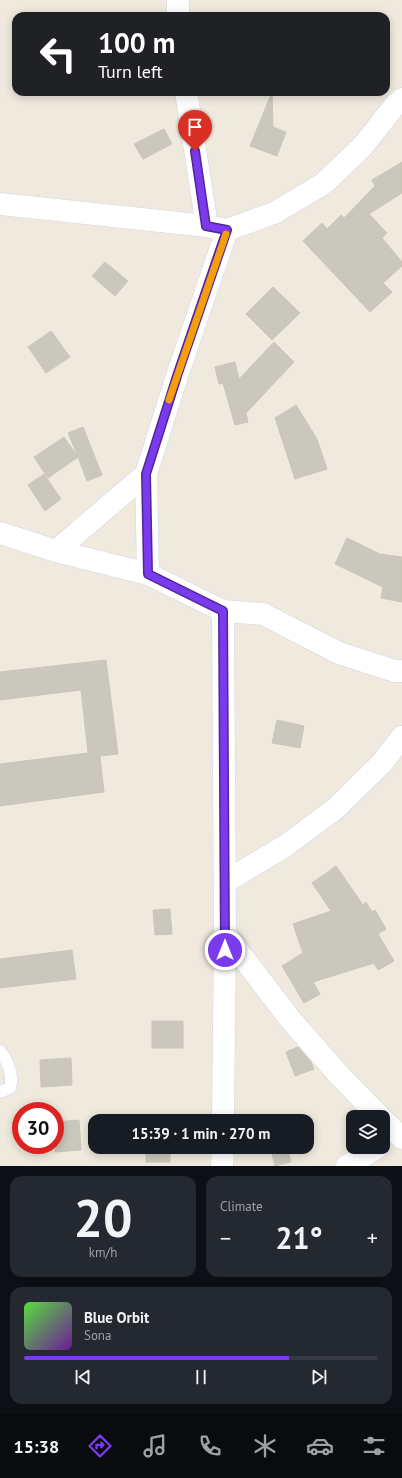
<!DOCTYPE html>
<html lang="en">
<head>
<meta charset="utf-8">
<style>
	:root { --surface:#171b24; --page:#242831; --text:#f1f3f6; --muted:#9ea1a6; --line:#363941; --accent:#7c3aed }
	body { margin:0; font-family:"PT Sans",sans-serif; background:var(--page); color:var(--text); height:100vh; display:flex; flex-direction:column; font-size:15px; white-space:nowrap }
	* { box-sizing:border-box; margin:0 }
	p { font-size:13px; color:var(--muted) }
	.icon { flex:none; width:22px; height:22px; fill:none; stroke:currentColor; stroke-width:2; stroke-linecap:round; stroke-linejoin:round }
	.map { position:relative; height:1166px; overflow:hidden }
	.sheet { display:flex; flex-direction:column; gap:10px; padding:10px; background:#0d0f14; flex:1 }
	.sheet>* { flex:none }
	.banner { position:absolute; left:12px; top:12px; width:378px; height:84px; border-radius:12px; box-shadow:0 2px 10px #0003; background:#202124; color:#fff; overflow:hidden }
	.tools { position:absolute; left:346px; top:1110px; display:grid; gap:8px }
	.tools a { display:grid; place-items:center; width:44px; height:44px; border-radius:8px; background:var(--surface); box-shadow:0 2px 10px #0003; font-size:20px }
	.speed { position:absolute; left:12px; top:1102px; display:flex; gap:8px; font-size:20px; font-weight:700; text-align:center }
	.speed>* { display:grid; place-content:center; width:52px; height:52px; border-radius:50%; background:var(--surface); box-shadow:0 2px 10px #0003; line-height:1 }
	.speed .limit { border:6px solid #d22; background:#fff; color:#111 }
	.pin { position:absolute; display:grid; place-items:center; width:34px; height:34px; color:#fff; margin:-41px -17px; border-radius:50% 50% 50% 0; rotate:-45deg; box-shadow:0 0 4px #0007 }
	.pin .icon { rotate:45deg }
	.me { position:absolute; width:44px; margin:-22px; rotate:0deg; stroke-linejoin:round; filter:drop-shadow(0 0 3px #0008) }
	.turn { display:flex; align-items:center; gap:14px; height:84px; padding:0 20px; font-size:18px }
	.turn .icon { width:52px; height:52px; stroke-width:2.5 }
	.turn b { display:block; font-size:28px; line-height:34px }
	.big { font-size:30px; font-weight:700; line-height:1.1 }
	.sheet .card { flex:1; display:flex; flex-direction:column; justify-content:center; gap:6px; min-width:0; padding:0 14px; border-radius:12px; background:var(--page) }
	.sheet .dial { align-items:center; gap:0 }
	.dial b { font-size:52px; line-height:1 }
	.song { display:flex; align-items:center; gap:12px }
	.cover { width:48px; height:48px; border-radius:6px; background:linear-gradient(135deg,hsl(110 70% 55%),hsl(280 70% 35%)) }
	.played { height:4px; border-radius:2px; background:linear-gradient(90deg,var(--accent) 75%,var(--line) 75%) }
	.keys { display:flex; justify-content:space-around; direction:ltr }
	.heat { display:flex; justify-content:space-between; align-items:center; font-size:22px; direction:ltr }
	.sheet .tiles { flex:1; display:grid; gap:10px; grid-template-columns:1fr 1fr }
	.card:last-child { grid-column:span 2 }
	.trip { position:absolute; left:88px; top:1114px; width:226px; height:40px; border-radius:12px; background:var(--surface); box-shadow:0 2px 10px #0003; font-weight:700; line-height:40px; text-align:center }
	.tab-bar { display:flex; height:64px; justify-content:space-around; align-items:center; background:#090b0e; color:var(--muted) }
	.tab-bar .icon { width:28px; height:28px }
	.tab-bar .current { color:var(--accent) }
	.tab-bar b { font-size:18px; color:var(--text) }
	.map>svg:first-child { display:block }
	.building { fill:#cac8bc; stroke:#cbc6b7 }
	.lines { fill:none; stroke-linecap:round; stroke-linejoin:round }
	.service-casing { stroke:#d2d4e6; stroke-width:13 }
	.minor-casing { stroke:#d2d4e6; stroke-width:23 }
	.service { stroke:#fff; stroke-width:12 }
	.minor { stroke:#fff; stroke-width:22 }
	.route-casing { stroke:#51269a; stroke-width:10 }
	.route { stroke:#7c3aed; stroke-width:7 }
	.slow { stroke:#f59e0b; stroke-width:7 }
</style>
</head>
<body>
<div class="map">
<svg width="402" height="1166" viewBox="0 0 402 1166">
	<rect width="100%" height="100%" fill="#efeadd"/>
	<!-- building -->
	<path class="building" d="M272 92 273 127 286 132 277 156 250 146Z
		M164 129 172 144 143 159 134 144Z
		M402 162V193L369 214 387 233 382 238 402 262V266L383 283 392 292 370 312 303 241 322 223 327 229 341 215 344 218 375 186 372 180Z
		M105 262 128 281 115 296 92 276Z
		M273 287 300 313 272 340 246 314Z
		M51 331 70 357 46 373 28 347Z
		M274 342 294 362 246 413 248 422 235 425 223 383 219 384 215 367 235 362 239 379Z
		M296 405 317 439 327 469 295 479 275 418Z
		M83 427 102 475 87 481 78 457 48 478 34 457 64 437 78 457 68 433Z
		M44 474 61 499 45 511 28 485Z
		M347 538 380 554 402 557V602L381 598 383 587 335 564Z
		M106 660 118 754 100 756 104 792 0 806V764L88 753 81 690 0 700V672Z
		M277 720 304 726 300 748 272 743Z
		M336 866 363 905 366 902 372 912 375 910 386 929 378 934 394 961 378 970 374 963 313 982 320 994 304 1003 282 966 303 953 293 924 331 911 312 883Z
		M170 909 172 934 155 935 153 910Z
		M72 950 76 979 0 988V959Z
		M152 1021H183V1048H152Z
		M298 1047 311 1062 314 1069 295 1076 286 1052Z
		M71 1058 72 1085 41 1087 40 1060Z
		M170 1118V1121H145V1119Z
		M79 1120 81 1150 55 1152V1122Z
		M146 1147H170V1162H146Z
		M270 1147H287L291 1162 275 1166Z"/>
	<g class="lines">
		<!-- service casing -->
		<g class="service-casing">
			<path id="service" d="M0 1051C8 1062 14 1074 10 1088L0 1092"/>
		</g>
		<!-- minor casing -->
		<g class="minor-casing">
			<path id="minor" d="M178 0V16
				M186 92 207 226
				M0 204 207 226 227 230 274 213 323 184 362 147 396 104 402 99
				M0 533 56 551 148 574 223 611 263 614 339 653 395 671H402
				M56 551 146 474
				M148 574 146 474 178 373 227 230
				M225 882 285 846 335 809 382 763 402 737
				M225 934 290 1019 340 1076 380 1117
				M383 1120 402 1138
				M223 1121 225 934 223 611
				M222 1166 223 1147
				M347 1166 378 1147"/>
		</g>
		<!-- service -->
		<use href="#service" class="service"/>
		<!-- minor -->
		<use href="#minor" class="minor"/>
	</g>
	<g class="lines">
		<!-- route casing -->
		<g class="route-casing">
			<path id="route" d="M195 151 206 226 227 230 178 373 146 474 148 574 223 611 225 950"/>
		</g>
		<!-- route -->
		<use href="#route" class="route"/>
		<!-- slow -->
		<path class="slow" d="M169 400 226 234"/>
	</g>
</svg>
<div class="tools">
<a><svg class="icon" aria-label="layers" viewBox="0 0 24 24"><path d="M12 4l9 5-9 5-9-5zM3 14l9 5 9-5"/></svg></a>
</div>
<div class="speed"><div class="limit">30</div></div>
<div class="pin" style="left:195px;top:151px;background:#d93025"><svg class="icon" aria-label="arrive" viewBox="0 0 24 24"><path d="M6 21V4h12l-3 4 3 4H6"/></svg></div>
<svg class="me" style="left:225px;top:950px" viewBox="-20 -20 40 40"><circle r="17" fill="#7c3aed" stroke="#fff" stroke-width="3"/><path d="M0-11L8 9 0 5-8 9z" fill="#fff"/></svg>
<div class="trip">15:39 · 1 min · 270 m</div>
<div class="banner">
<div class="turn"><svg class="icon" aria-label="left" viewBox="0 0 24 24"><path d="M17 20v-9H6M10 6l-5 5 5 5"/></svg><div><b>100 m</b>Turn left</div></div>
</div>
</div>
<section class="sheet">
<div class="tiles">
<div class="card dial"><b>20</b><p>km/h</p></div>
<div class="card"><p>Climate</p>
<div class="heat"><a>−</a><b class="big">21°</b><a>+</a></div>
</div>
<div class="card">
<div class="song"><i class="cover"></i><div><b>Blue Orbit</b><p>Sona</p></div></div>
<div class="played"></div>
<div class="keys"><svg class="icon" aria-label="previous" viewBox="0 0 24 24"><path d="M18 5L8 12l10 7zM5 5v14"/></svg><svg class="icon" aria-label="pause" viewBox="0 0 24 24"><path d="M8 5v14M16 5v14"/></svg><svg class="icon" aria-label="next" viewBox="0 0 24 24"><path d="M6 5l10 7-10 7zM19 5v14"/></svg></div>
</div>
</div>
</section>
<nav class="tab-bar">
<b>15:38</b>
<svg class="icon current" aria-label="directions" viewBox="0 0 24 24"><path d="M12 3l9 9-9 9-9-9zM9 14v-3h6M13 9l2 2-2 2"/></svg>
<svg class="icon" aria-label="music" viewBox="0 0 24 24"><path d="M9 18V5l10-2v13"/><circle cx="6" cy="18" r="3"/><circle cx="16" cy="16" r="3"/></svg>
<svg class="icon" aria-label="phone" viewBox="0 0 24 24"><path d="M5 4h4l2 5-3 2q2 4 5 5l2-3 5 2v4C11 20 4 13 5 4z"/></svg>
<svg class="icon" aria-label="climate" viewBox="0 0 24 24"><path d="M12 3v18M4 7l16 10M4 17L20 7"/></svg>
<svg class="icon" aria-label="car" viewBox="0 0 24 24"><path d="M5 17H2v-5l4-1 3-4h7l3 4 3 1v5h-3M9 17h6M6 11h13"/><circle cx="7" cy="17" r="2"/><circle cx="17" cy="17" r="2"/></svg>
<svg class="icon" aria-label="filters" viewBox="0 0 24 24"><path d="M4 7h16M4 17h16"/><circle cx="9" cy="7" r="2"/><circle cx="15" cy="17" r="2"/></svg>
</nav>
</body>
</html>
